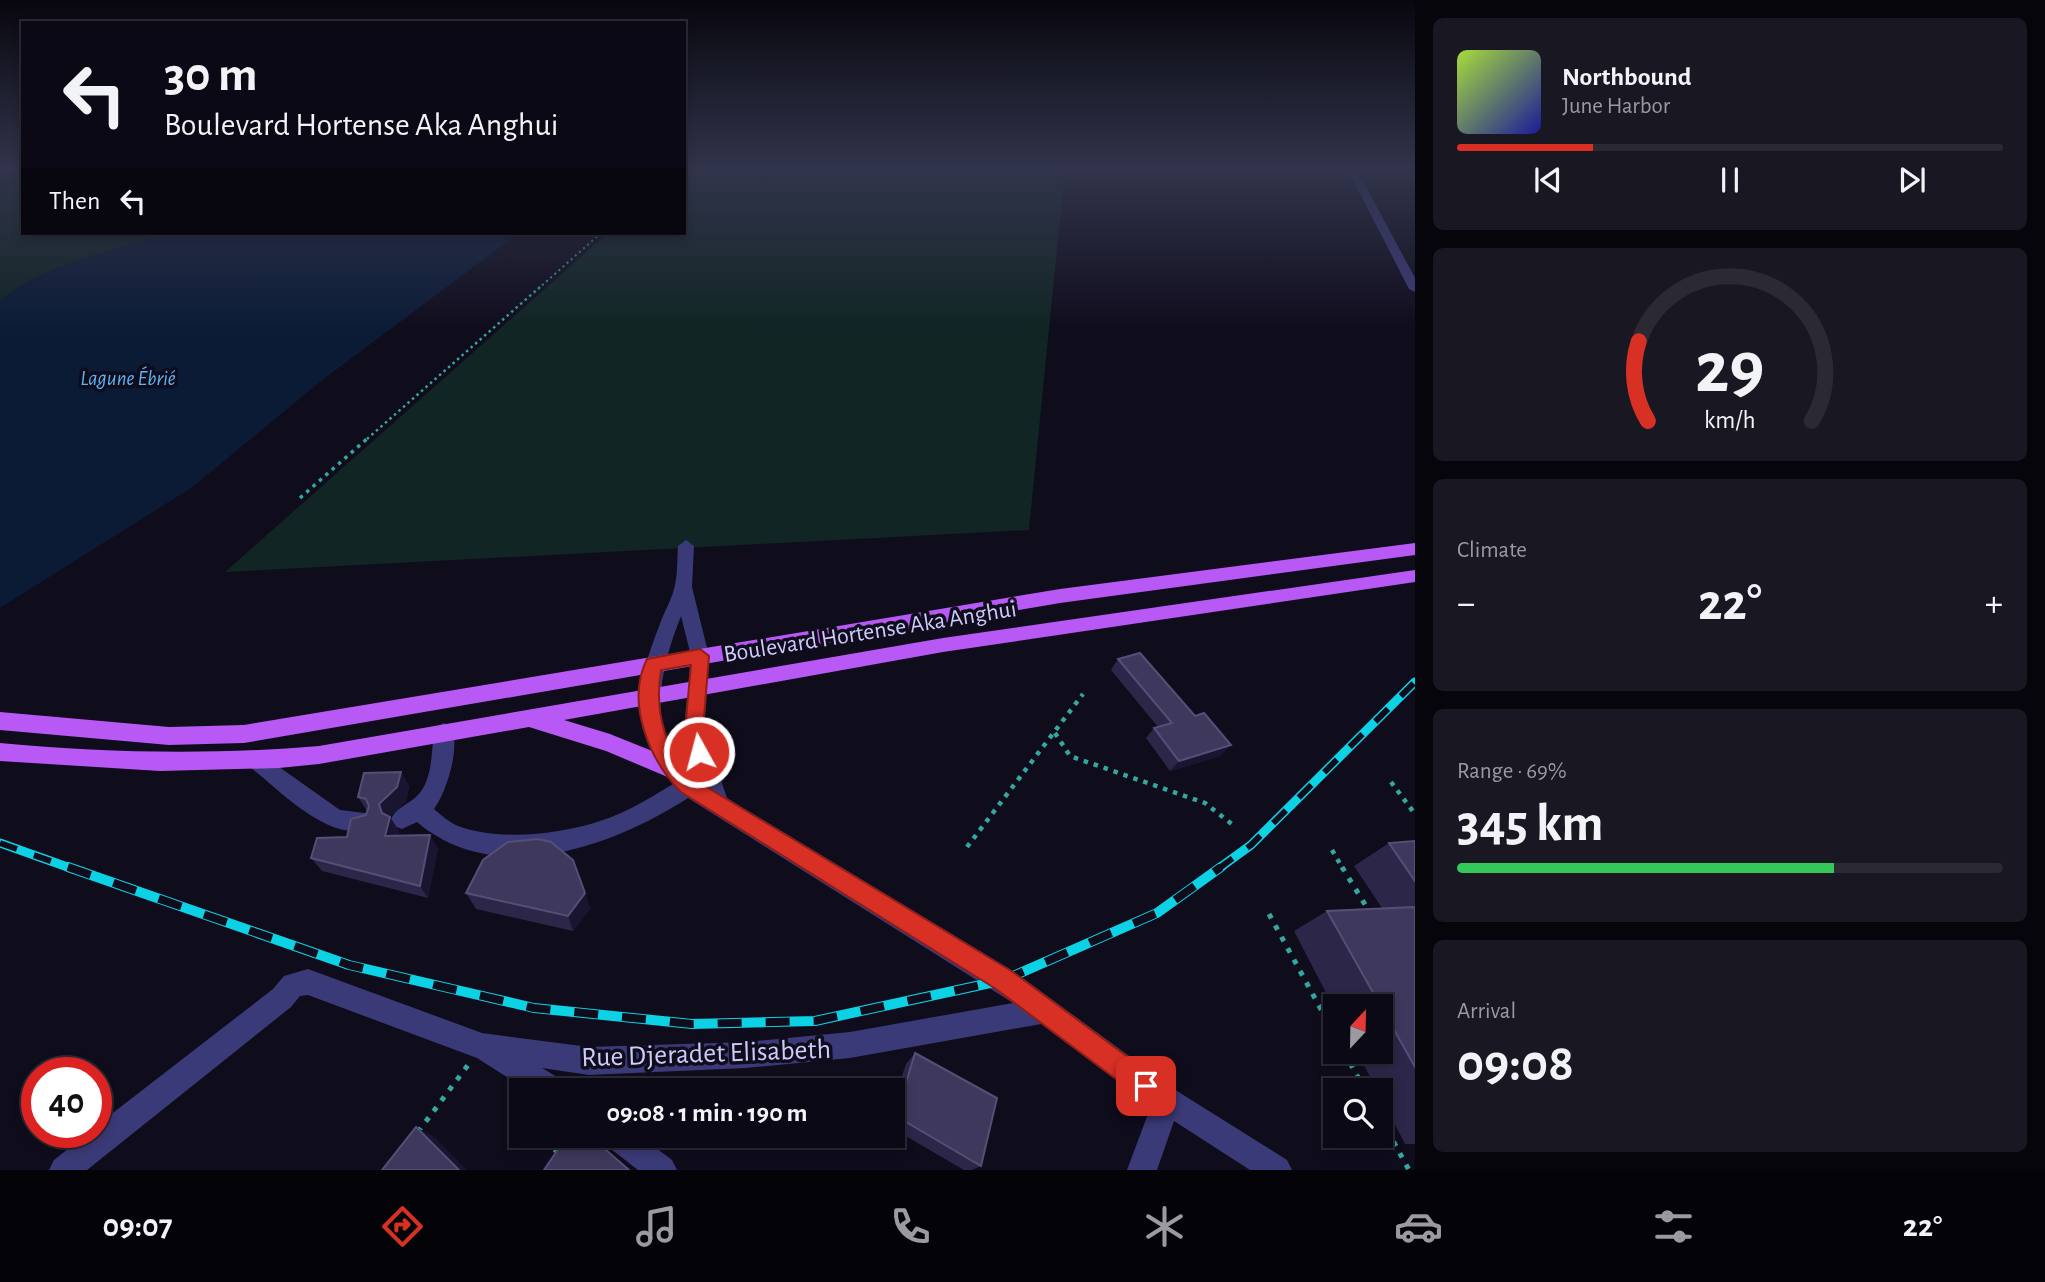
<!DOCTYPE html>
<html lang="en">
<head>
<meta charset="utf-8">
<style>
	:root { --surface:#0b0915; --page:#191722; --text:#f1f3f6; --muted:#9a9aa0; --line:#2b2a34; --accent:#d93025 }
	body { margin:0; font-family:"Alegreya Sans",sans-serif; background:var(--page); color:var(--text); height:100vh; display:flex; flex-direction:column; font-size:26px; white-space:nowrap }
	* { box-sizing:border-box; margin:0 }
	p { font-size:23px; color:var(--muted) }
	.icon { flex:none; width:38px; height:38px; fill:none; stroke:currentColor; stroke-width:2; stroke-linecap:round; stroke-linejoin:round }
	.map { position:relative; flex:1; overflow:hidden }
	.details { display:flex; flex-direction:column; gap:18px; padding:18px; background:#06050c; width:630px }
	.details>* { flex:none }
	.hud { position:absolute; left:21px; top:21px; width:665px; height:214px; border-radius:0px; box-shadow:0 4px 10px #0003,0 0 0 2px var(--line); background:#0b0915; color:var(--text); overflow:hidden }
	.needle { width:46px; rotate:22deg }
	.tools { position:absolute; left:1323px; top:994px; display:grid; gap:14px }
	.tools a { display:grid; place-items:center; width:70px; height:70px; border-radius:0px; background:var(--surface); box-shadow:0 4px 10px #0003,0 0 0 2px var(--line); font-size:35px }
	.speed { position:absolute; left:21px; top:1057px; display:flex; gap:14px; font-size:35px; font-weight:700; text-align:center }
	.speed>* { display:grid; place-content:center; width:91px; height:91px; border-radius:50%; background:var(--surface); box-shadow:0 4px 10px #0003,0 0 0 2px var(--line); line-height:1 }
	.speed .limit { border:10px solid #d22; background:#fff; color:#111 }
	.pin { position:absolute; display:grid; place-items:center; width:60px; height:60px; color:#fff; margin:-30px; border-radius:14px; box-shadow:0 4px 10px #0006 }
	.me { position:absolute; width:77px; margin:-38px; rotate:353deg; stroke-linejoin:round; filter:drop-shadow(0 0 5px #0008) }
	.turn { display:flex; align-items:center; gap:24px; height:147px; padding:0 28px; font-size:32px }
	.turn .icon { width:91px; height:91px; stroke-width:2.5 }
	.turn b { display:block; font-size:49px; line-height:60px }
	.then { display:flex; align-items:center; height:66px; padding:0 28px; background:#0003; gap:14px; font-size:26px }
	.big { font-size:52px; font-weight:600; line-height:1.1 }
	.details .widget { flex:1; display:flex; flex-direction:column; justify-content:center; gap:10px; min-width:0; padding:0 24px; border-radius:10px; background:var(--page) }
	.details .dial { align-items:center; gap:0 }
	.dial svg { height:182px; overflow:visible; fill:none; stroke:var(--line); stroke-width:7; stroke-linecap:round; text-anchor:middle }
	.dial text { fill:var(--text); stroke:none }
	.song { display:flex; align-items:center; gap:21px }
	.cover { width:84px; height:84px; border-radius:10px; background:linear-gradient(135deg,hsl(80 70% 55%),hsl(240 70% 35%)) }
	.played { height:7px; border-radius:4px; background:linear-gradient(90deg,var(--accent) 25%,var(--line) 25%) }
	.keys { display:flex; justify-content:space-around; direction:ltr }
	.heat { display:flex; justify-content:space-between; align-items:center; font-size:38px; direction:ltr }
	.charge { height:10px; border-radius:5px; background:linear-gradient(90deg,#34c759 69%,var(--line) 0) }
	.trip { position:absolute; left:509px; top:1078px; width:396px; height:70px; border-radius:0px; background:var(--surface); box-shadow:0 4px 10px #0003,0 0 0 2px var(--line); font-weight:600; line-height:70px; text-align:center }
	.tab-bar { display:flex; height:112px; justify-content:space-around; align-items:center; background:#040408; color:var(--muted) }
	.tab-bar .icon { width:49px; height:49px }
	.tab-bar .current { color:var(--accent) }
	.tab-bar b { font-size:32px; color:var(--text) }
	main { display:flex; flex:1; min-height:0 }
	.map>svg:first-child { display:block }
	.green { fill:#102524 }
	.water { fill:#0b1b36 }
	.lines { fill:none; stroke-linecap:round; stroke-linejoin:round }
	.path-far4 { stroke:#34a79e; stroke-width:2; stroke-dasharray:2 3.5; stroke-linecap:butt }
	.path-far3 { stroke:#34a79e; stroke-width:2.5; stroke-dasharray:2.5 3.5; stroke-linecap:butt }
	.path-far2 { stroke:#34a79e; stroke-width:3.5; stroke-dasharray:3.5 5; stroke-linecap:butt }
	.path-far1 { stroke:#34a79e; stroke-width:4.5; stroke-dasharray:4.5 6; stroke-linecap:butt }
	.path { stroke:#34a79e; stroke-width:5; stroke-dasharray:5 8; stroke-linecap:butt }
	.minor { fill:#3b3a78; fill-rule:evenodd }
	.major { fill:#b858f5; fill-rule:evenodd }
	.rail-far1-casing { stroke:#0dd2e5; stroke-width:9 }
	.rail-casing { stroke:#0dd2e5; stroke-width:10 }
	.rail-far1 { stroke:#0f0c1c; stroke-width:6; stroke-dasharray:18; stroke-linecap:butt }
	.rail { stroke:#0f0c1c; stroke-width:8; stroke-dasharray:24; stroke-linecap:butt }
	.wall { fill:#2c2649 }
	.shaded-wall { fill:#19142f }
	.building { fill:#3e385d; stroke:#544f76; stroke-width:2 }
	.route { fill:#d93025; stroke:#8d1f18; stroke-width:2 }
	.labels { text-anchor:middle; stroke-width:7; stroke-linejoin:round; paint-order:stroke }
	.far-water-label { font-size:21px; font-style:italic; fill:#5eb2f6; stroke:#0f0c1c }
	.street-label { font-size:24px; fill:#cfcafc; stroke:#0f0c1c }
	.near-street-label { font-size:28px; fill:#cfcafc; stroke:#0f0c1c }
</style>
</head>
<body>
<main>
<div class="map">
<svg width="1415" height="1170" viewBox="0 0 1415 1170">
	<rect width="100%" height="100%" fill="#0f0c1c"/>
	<!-- green -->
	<path class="green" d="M684 168H1065L1029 530 225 572 608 233H684Z
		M23 180V233H167C118 250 37 267 0 301V188Z"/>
	<!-- water -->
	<path class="water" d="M167 233H519L325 378 191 488 0 608V301C37 267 119 250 167 233Z"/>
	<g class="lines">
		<!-- path-far4 -->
		<path class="path-far4" d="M538 289 601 233"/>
		<!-- path-far3 -->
		<path class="path-far3" d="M367 439 540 287"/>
		<!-- path-far2 -->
		<path class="path-far2" d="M300 498 369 437"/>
		<!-- path-far1 -->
		<path class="path-far1" d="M1055 733 1070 756 1205 803 1233 825
			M1391 782 1415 814
			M967 847 1083 694
			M1332 850 1343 869"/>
		<!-- path -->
		<path class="path" d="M1342 867 1369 911
			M1269 914 1335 1035
			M1344 1052 1365 1090
			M1381 1119 1409 1170
			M418 1132 468 1065
			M555 1153 565 1136"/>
		<!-- minor -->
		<path class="minor" d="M1347 168H1356L1415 278V292L1409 289Z
			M686 540 694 546 692 587 709 656 704 730 727 798 1013 971 1177 1091 1287 1160 1292 1170H1250L1174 1121 1157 1170H1127L1151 1106 1041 1024 850 1058 745 1068 589 1075 542 1068 562 1080 566 1090H527L477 1058 308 995 300 996 291 1007 87 1170H49L54 1160 89 1132H96V1126L273 989 284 976 308 969 482 1033 589 1047 745 1042 850 1032 1013 1003 688 798C612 847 496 889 417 822L402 829 394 826 391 819C396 808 407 805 416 797 433 781 431 754 434 732L437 726 444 723 451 726C461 746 447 791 434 809 442 816 451 824 461 827 500 841 562 834 600 821 626 813 650 798 673 784 628 732 636 683 660 624 664 612 671 601 674 589 678 575 677 560 678 546ZM681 616 691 656 684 730 700 782C641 743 660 669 681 616Z
			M258 752 340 810 373 814 376 821 373 828C330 845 282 792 251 768L247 761 251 754Z
			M603 1136H640L672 1160 677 1170H638L607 1146Z"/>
		<!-- major -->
		<path class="major" d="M1415 543V555L1060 603 244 743 169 745 0 730V712L169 727 244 725 1060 589Z
			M1415 570V582L943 652 564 720 610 734 677 761 681 768 677 775 670 778 606 751 529 727 319 764 279 768 160 771 0 761V743C107 753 212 755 319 746L943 638Z"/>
		<!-- rail-far1 casing -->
		<g class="rail-far1-casing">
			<path id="rail-far1" d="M0 843 73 869
				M1218 869 1251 845 1415 682"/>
		</g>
		<!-- rail casing -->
		<g class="rail-casing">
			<path id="rail" d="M68 867 349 965 534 1008 692 1024 815 1021 1004 980 1157 913 1221 867"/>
		</g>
		<!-- rail-far1 -->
		<use href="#rail-far1" class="rail-far1"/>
		<!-- rail -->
		<use href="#rail" class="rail"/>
	</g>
	<!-- wall -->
	<path class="wall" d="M1118 659 1221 756 1170 771 1146 738 1154 728 1158 727 1111 670Z
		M401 772 409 786 406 801 390 817 399 831 398 836 438 848 428 898 322 871 311 858 347 837 366 815 367 811 358 797Z
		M1415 841V1144H1405L1381 1097V1090H1377L1357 1052H1381V1006H1335V1010L1294 931 1327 911 1382 908 1354 866 1389 843Z
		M466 893H585L590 909 573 931 476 909Z
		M915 1053 981 1166 972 1170H964L892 1128V1105L906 1064Z"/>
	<!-- shaded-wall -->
	<path class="shaded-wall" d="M1231 745 1221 756 1170 771 1179 761Z
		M401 772 409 786 406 801 389 818 390 817 399 831 395 849 385 836 379 804Z
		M430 835 438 848 428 898 420 886Z
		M585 893 590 909 573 931 568 916Z
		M416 1127 435 1137 467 1170H459Z"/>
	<!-- building -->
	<path class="building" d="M1140 653 1195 716 1204 713 1231 745 1179 761 1154 728 1172 723 1118 659Z
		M401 772 397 787 379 804 382 813 390 817 385 836 430 835 420 886 311 858 317 838 347 837 351 819 366 815 369 806 366 799 358 797 364 773Z
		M538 839 551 842 573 860 585 893 568 916 466 893 483 860 508 842Z
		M1415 841V881L1389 843Z
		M1415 907V1067L1327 911Z
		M915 1053 997 1098 981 1166 896 1116Z
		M416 1127 459 1170H382Z
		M567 1136H590L629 1170H544Z"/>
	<!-- sky -->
	<linearGradient id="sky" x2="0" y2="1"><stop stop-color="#08070f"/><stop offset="0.51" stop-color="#31344b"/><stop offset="1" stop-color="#31344b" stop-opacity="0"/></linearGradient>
	<rect width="1415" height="332" fill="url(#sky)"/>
	<!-- route -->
	<path class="route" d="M700 649 709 656 703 730 708 752 705 758 699 761 692 758 685 730 691 665 661 670C654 713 664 749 695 780L1013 972 1155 1077 1159 1086 1155 1095 1146 1099 1137 1095 996 989 681 792C650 761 625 703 647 659Z"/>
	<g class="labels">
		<!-- far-water labels -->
		<g class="far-water-label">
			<text x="128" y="385">Lagune Ébrié</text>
		</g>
		<!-- street labels -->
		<g class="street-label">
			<text transform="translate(870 631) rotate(-9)" y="8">Boulevard Hortense Aka Anghui</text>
		</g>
		<!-- near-street labels -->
		<g class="near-street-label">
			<text transform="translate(706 1052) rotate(-2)" y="10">Rue Djeradet Elisabeth</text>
		</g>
	</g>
</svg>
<div class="tools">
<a><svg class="needle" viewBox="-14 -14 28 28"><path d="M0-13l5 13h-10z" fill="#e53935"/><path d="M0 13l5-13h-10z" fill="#9a9aa0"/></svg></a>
<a><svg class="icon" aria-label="search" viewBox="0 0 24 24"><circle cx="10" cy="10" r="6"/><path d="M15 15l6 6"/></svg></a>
</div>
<div class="speed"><div class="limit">40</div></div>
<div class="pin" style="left:1146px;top:1086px;background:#d93025"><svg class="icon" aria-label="arrive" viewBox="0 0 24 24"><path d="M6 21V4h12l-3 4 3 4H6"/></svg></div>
<svg class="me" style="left:699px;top:752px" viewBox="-20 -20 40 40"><circle r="17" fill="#d93025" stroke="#fff" stroke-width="3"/><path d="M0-11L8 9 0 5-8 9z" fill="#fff"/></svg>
<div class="trip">09:08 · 1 min · 190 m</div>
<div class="hud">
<div class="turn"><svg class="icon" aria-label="left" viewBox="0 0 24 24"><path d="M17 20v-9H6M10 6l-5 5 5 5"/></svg><div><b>30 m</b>Boulevard Hortense Aka Anghui</div></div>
<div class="then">Then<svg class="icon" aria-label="left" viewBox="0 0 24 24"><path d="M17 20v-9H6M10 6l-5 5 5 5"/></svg></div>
</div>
</div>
<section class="details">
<div class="widget">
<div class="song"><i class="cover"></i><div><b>Northbound</b><p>June Harbor</p></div></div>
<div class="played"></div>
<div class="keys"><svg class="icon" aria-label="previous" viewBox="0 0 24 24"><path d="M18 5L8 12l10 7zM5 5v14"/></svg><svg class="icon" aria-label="pause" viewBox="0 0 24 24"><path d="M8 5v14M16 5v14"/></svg><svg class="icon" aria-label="next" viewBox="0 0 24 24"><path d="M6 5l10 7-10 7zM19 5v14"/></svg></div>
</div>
<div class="widget dial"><svg viewBox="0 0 100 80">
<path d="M14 69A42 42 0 1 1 86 69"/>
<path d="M14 69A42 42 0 0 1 10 34" stroke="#d93025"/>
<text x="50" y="56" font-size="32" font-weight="700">29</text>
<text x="50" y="72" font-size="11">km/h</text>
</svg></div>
<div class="widget"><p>Climate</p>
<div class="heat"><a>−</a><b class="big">22°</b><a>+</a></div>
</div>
<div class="widget"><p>Range · 69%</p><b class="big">345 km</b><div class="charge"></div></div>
<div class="widget"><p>Arrival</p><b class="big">09:08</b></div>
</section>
</main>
<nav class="tab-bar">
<b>09:07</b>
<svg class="icon current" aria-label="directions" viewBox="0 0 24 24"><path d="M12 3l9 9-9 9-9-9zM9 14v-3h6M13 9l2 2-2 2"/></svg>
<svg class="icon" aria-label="music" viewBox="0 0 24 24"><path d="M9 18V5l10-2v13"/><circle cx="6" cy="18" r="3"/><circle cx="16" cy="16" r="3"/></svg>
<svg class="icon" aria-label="phone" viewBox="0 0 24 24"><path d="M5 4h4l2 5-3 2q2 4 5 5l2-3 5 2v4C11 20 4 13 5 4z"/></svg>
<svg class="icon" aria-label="climate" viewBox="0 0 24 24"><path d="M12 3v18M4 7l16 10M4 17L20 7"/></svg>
<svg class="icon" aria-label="car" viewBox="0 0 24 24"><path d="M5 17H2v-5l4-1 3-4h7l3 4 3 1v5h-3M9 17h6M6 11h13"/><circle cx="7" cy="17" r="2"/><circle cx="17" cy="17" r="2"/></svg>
<svg class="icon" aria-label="filters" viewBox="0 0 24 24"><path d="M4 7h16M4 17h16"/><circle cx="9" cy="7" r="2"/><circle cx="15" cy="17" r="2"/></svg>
<b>22°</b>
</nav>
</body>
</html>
